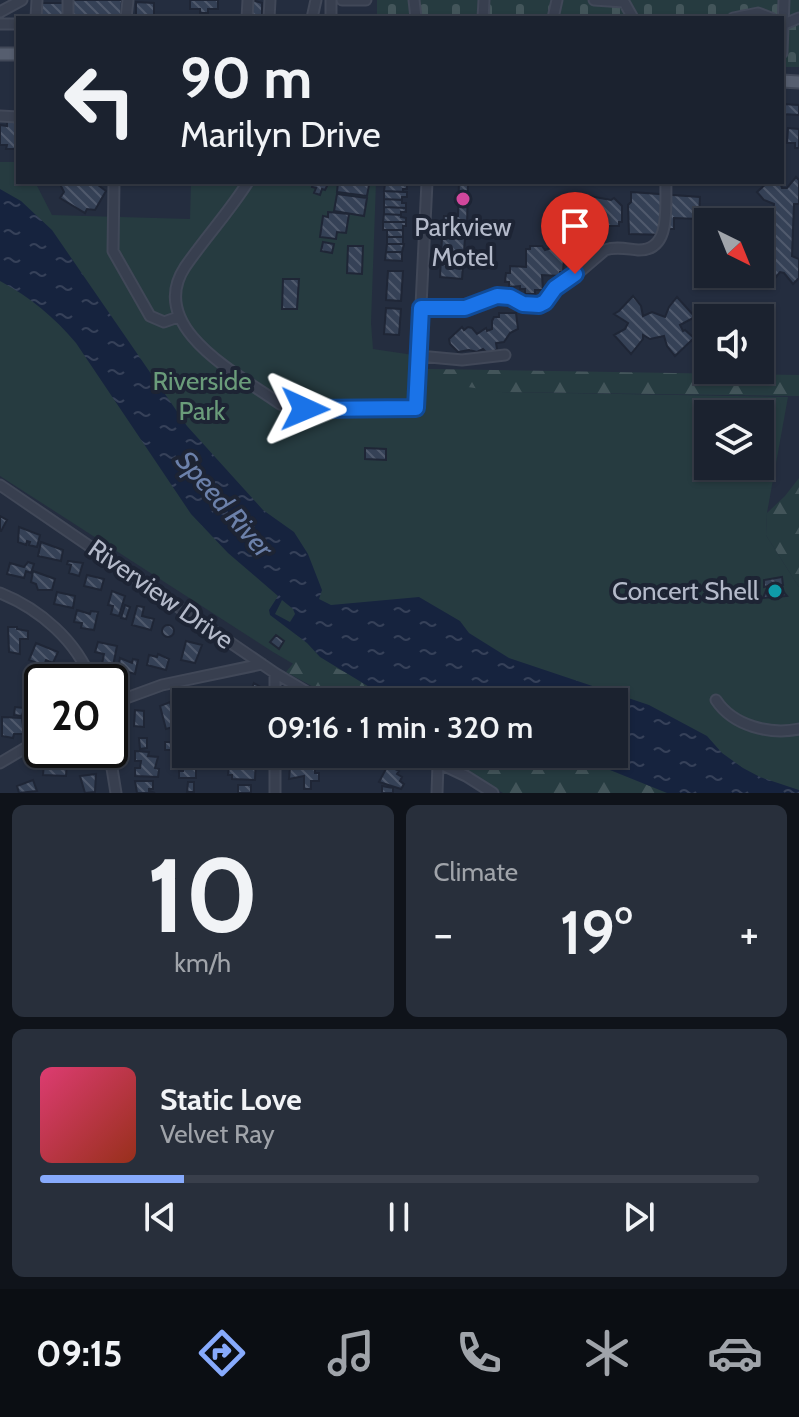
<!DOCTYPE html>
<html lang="en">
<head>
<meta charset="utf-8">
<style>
	:root { --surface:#1b222f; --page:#282f3b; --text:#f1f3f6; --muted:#a0a4aa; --line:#393f4b; --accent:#87aafc }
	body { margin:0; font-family:Cabin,sans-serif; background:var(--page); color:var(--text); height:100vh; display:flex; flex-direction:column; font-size:30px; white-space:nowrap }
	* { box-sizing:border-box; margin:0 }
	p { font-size:26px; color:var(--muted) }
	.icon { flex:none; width:44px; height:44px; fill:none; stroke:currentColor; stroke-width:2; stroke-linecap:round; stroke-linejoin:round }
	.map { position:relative; height:793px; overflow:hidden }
	.details { display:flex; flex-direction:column; gap:12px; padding:12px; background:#0f131a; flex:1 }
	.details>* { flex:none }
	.guide { position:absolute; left:16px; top:16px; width:768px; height:168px; border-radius:0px; box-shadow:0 2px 6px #0004,0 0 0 2px var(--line); background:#1b222f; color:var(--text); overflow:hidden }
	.needle { width:52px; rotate:137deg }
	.buttons { position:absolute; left:694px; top:208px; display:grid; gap:16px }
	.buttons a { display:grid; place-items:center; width:80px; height:80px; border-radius:0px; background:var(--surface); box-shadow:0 2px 6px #0004,0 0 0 2px var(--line); font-size:40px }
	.speed { position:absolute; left:24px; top:664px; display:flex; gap:16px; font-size:40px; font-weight:700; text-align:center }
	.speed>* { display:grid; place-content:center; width:104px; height:104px; border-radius:50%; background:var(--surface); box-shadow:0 2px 6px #0004,0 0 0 2px var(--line); line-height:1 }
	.speed .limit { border:4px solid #111; border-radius:12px; background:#fff; color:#111 }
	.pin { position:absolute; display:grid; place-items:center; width:68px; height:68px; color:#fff; margin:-82px -34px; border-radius:50% 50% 50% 0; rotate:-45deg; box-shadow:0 0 8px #0007 }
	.pin .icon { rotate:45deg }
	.me { position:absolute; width:88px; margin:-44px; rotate:91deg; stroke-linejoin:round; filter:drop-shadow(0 0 6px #0008) }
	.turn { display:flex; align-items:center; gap:28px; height:168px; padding:0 32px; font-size:36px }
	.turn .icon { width:104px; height:104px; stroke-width:2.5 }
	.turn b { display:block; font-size:56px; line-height:68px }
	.big { font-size:60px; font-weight:600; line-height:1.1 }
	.details .card { flex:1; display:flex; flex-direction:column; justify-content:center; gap:12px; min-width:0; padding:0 28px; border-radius:12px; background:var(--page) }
	.details .dial { align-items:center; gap:0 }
	.dial b { font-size:104px; line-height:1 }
	.song { display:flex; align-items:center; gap:24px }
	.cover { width:96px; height:96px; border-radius:12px; background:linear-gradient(135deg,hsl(340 70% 55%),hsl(10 70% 35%)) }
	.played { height:8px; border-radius:4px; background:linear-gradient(90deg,var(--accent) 20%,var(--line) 20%) }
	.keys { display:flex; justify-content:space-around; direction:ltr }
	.heat { display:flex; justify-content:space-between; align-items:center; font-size:44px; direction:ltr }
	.details .tiles { flex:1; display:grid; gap:12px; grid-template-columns:1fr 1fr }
	.card:last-child { grid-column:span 2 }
	.trip { position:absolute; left:172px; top:688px; width:456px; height:80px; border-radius:0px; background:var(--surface); box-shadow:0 2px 6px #0004,0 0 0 2px var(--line); font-weight:600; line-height:80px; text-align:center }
	.tabs { display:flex; height:128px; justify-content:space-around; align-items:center; background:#0b0e13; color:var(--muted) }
	.tabs .icon { width:56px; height:56px }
	.tabs .current { color:var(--accent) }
	.tabs b { font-size:36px; color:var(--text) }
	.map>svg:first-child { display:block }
	.green { fill:#263b40; fill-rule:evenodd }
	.forest { fill:url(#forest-firs) }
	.cemetery { fill:url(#cemetery-stones) }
	.water { fill:url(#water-ripples); fill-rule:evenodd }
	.building { fill:url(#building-back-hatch); stroke:#1f2636; stroke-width:2 }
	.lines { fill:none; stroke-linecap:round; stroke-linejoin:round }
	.minor-casing { stroke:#414858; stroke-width:13 }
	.major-casing { stroke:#414858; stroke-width:15 }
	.minor { stroke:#383f4f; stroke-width:9 }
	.major { stroke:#565e6f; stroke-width:11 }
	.route-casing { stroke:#114b97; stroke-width:20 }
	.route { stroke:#1a73e8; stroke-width:14 }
	.hotel-dot { fill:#d1479c; stroke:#1d2434; stroke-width:3 }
	.culture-dot { fill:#0f9aa8; stroke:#1d2434; stroke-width:3 }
	.labels { text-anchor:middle; stroke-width:8; stroke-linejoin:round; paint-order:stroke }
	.poi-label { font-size:26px; fill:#b4baca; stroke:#1d2434 }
	.park-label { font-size:26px; fill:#6a9c7a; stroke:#1d2434 }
	.street-label { font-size:26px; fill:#b4baca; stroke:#1d2434 }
	.water-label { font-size:28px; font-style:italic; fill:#6c81aa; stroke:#1d2434 }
</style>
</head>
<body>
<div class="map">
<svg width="799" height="793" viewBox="0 0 799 793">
	<defs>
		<pattern id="forest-firs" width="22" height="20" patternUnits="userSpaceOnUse" patternTransform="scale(2)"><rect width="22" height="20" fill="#263b40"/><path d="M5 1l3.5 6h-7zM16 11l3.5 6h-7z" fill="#43555a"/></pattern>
		<pattern id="cemetery-stones" width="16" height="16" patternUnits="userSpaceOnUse" patternTransform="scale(2)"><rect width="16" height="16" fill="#263b40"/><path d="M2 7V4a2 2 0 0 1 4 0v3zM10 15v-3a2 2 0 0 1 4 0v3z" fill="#43555a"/></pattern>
		<pattern id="water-ripples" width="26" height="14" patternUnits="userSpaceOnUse" patternTransform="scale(2)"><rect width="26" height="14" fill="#16233e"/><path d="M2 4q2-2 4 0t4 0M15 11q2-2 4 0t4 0" fill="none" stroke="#364159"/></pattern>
		<pattern id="building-back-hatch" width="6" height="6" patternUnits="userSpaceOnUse" patternTransform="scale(2)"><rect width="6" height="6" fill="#354156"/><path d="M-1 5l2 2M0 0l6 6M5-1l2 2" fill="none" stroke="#505a6d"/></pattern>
	</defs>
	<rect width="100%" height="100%" fill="#242d3f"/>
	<!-- green -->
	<path class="green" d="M0 162H18V182H35L52 215 190 219 191 182H376L371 323 373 349 427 357V369L501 392 788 397 767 513 766 535 799 587V793H504L446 754H614V702H358L273 652 0 476ZM708 414H760V466H708Z
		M760 322H768L767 357 760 356Z"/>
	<!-- forest -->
	<path class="forest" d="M427 369 799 375V396L501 392 428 381Z
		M799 478V587L766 535 767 513 785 496Z
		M302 653 347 673 394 702H341L286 672Z
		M436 754H552L605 768 667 793H503Z"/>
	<!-- cemetery -->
	<path class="cemetery" d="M377 0H799V67H782V18H377Z"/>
	<!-- water -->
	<path class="water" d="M0 189 21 201 52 230 187 426 263 510 294 532 308 554 322 590 319 599 331 605 419 597 460 621 469 633 509 658 649 705 707 736 722 753 743 768 760 777 799 790V793H667L605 768 552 754H614V702H394L320 657 307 643 270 615 269 610 278 596 228 553 191 514 76 343C54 317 30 297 0 281ZM282 600 293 609 295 614 290 622 275 614Z"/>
	<!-- building -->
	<path class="building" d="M71 0H122L121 17 71 16Z
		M190 0H218V9H208V13H200V9H190Z
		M252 0 262 3V18H250Z
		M136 2 154 3V18H136Z
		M38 3H63V18H38Z
		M782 104 799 105V115L782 114Z
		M7 122H16L15 149H6L7 145H0V125L7 126Z
		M788 128 799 129V148H795V143H787Z
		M796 177 799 180V204H794L792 256 799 259V278L793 284 784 273 780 272 771 283 760 272V260L770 253 774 204 764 200 757 192 768 182H780L782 188H787Z
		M64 182H94L106 191 95 210 87 209 85 213 60 198 64 192 61 186Z
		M313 182H329L325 190 322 189 320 195 314 193 316 188 312 187Z
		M338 182 369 185 367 196 337 192Z
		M459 182H468L467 227H443L444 216H458Z
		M385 184H407V189H403V192L384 191Z
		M384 191 407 192V197H402V200L384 199Z
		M631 192 700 197 699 219 674 218V229H667V235L629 234 628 205 631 202Z
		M337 194 367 198 364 216 334 211Z
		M589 196 611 200 614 198 622 206V222H619V226H607L604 223 600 228 602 241 594 240V245L588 244 584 238 572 237 564 229 565 223H570V216L584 217 585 199H589Z
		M384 199 402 200V203H406V208L384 207Z
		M384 207 406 208V212H401V215L384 214Z
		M328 212 349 214 346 233 337 232 336 239 320 237 323 216 328 217Z
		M384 214 401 215V217L406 218V222H383Z
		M383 222H406V226H403V230H383Z
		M387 230H403V237H387Z
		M387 237H403V244H387Z
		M442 237 465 238 462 279 440 277Z
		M323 242 334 244 332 253 321 251Z
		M387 244H404L402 252H386Z
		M348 246H363L362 274 347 273Z
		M530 246H542L545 250 554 247V251L563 253 564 258 563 272H560V276L542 275 543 290H535V294H525V289H520V286L509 287V282H505L506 273H510V266L526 267V249H530Z
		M386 252H402V261L385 260Z
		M388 271H403L401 301 386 300Z
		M283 279H299L297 309H282Z
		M633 296 641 306 643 316 652 312 665 317 669 307 677 297 695 317 680 325 683 331 685 330 694 338 675 356 667 346 664 336 650 339 643 335V339L631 354 614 335 625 329 628 323 614 314 619 311Z
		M386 308 401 309 399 335 384 334Z
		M499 313H516L518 329 510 333 504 342 496 343 497 349 493 353H487L483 349 477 352 469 350 458 352 450 344 449 339 462 327 464 330 468 327 472 328 477 334 486 328 487 331 492 329V321L494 317H499Z
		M365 448 386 449V460L365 459Z
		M0 516 7 520 1 531H0Z
		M19 527 40 535 37 547 29 545 30 542 27 541 26 545 18 542Z
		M41 542 63 550 61 561 38 556Z
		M68 561 83 563 79 576 69 573 71 565 67 564Z
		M28 562 34 564 31 573 26 571 24 578 7 574 10 563 24 567Z
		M33 571 55 579 52 590H38L36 584 31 582Z
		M87 575 104 579 101 590 84 586Z
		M782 577 783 585H778L787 596 763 598 768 586 764 587V580Z
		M112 591 125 596 119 616 111 614 113 606 108 605Z
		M57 592 75 596 73 608 54 604Z
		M125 605 130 607 126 619 121 618Z
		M137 606 144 607 142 616 154 619 151 630 132 625Z
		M77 610 90 614 91 611 98 612 94 630 81 628 82 623 74 622Z
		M162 631a6 6 0 1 1 12 0a6 6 0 1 1-12 0Z
		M8 627H17V629L28 631V639H20V654L9 652Z
		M276 635 284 641 279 649 270 642Z
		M186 641 202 645 195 663 181 660Z
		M98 642 117 646 113 666 102 664 104 654 95 652Z
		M36 643 58 652 53 663 46 660 44 666 29 660Z
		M158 654 169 659 166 670 147 665 149 655 157 657Z
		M120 658 132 663 133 659 138 660 135 674 118 669Z
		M254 683 259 686 257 689 262 692 257 702 244 698 246 694 242 692 244 687 252 688Z
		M33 693H42V705L33 702Z
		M198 694 200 702H190L189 697Z
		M209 695H231V702H209Z
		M170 702 175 723 172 724 173 727 166 729 160 706Z
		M15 707 24 708 22 716 14 715Z
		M135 710 144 711V727L134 726Z
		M2 717 22 718 24 734H14L13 738 2 736Z
		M139 738H147V748L140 749Z
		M165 742H176V750H165Z
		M135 751 149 752 148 756 158 757 155 768 159 769 158 777 135 776V768H140L141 761H135Z
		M312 754H327L323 761 320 760 318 763 309 758Z
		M349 754H367V765H348Z
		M233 755H256L255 780 232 779V775H228L229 765H232Z
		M60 762H67L66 776 43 775 44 763 60 764Z
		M388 765 399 771 397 774 402 777 400 781 404 784 401 789 379 782Z
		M290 767H315V773H319V781H311V789H304V776L289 779Z
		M183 768H196V778H179V771H183Z
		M96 774 95 792 85 793 80 776Z
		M33 780 37 791 19 793 17 786Z
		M135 781H153V789H149V791L155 793H137Z
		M188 782H194V792H187Z
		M238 785H251V793H238Z
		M382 786 393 788V793H382Z"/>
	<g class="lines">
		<!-- minor casing -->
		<g class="minor-casing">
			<path id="minor" d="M342 0H366
				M414 0 416 18
				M594 0 624 2
				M624 2 633 18
				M0 12 22 0
				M36 18 37 0
				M68 18V0
				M126 18 128 0
				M247 18 248 0
				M269 18 270 0
				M312 18 316 0
				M331 18V0
				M483 18 484 0
				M553 18 557 0
				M733 18 758 13 771 18
				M0 24H18
				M782 25 799 18
				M782 53 784 0
				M0 116 18 117
				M114 182 113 251 150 316 164 322 178 317
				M248 182C229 212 205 238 185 267 145 328 240 375 280 404 315 416 378 410 416 408L427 182
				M523 304 539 305 545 302 555 288 571 279 605 250C616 246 627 249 638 250 672 251 665 206 666 182
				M421 308C435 308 452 311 466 308 497 302 491 290 526 305
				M419 356 462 360 505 355
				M0 485 275 673 324 702
				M0 593C40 609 77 641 92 682
				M716 700C733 726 770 735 799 729
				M275 702V673
				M110 704 162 685 262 664
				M109 750 116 793
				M419 754 466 776 493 793
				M0 763 42 738
				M275 793V754
				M437 793 438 764"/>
		</g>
		<!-- major casing -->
		<g class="major-casing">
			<path id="major" d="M0 54H18
				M782 81 799 82"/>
		</g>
		<!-- minor -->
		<use href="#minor" class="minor"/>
		<!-- major -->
		<use href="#major" class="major"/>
	</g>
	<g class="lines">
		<!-- route casing -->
		<g class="route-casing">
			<path id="route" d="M305 409 416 408 421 308H465L497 296 510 297 523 304 539 305 545 302 555 288 575 274"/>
		</g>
		<!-- route -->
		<use href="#route" class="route"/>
	</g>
	<!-- markers -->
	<circle class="hotel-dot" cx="463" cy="199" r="8"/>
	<circle class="culture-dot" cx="775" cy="591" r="8"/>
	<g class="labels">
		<!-- poi labels -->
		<g class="poi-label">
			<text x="463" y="236">Parkview<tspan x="463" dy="30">Motel</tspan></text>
			<text x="759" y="600" text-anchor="end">Concert Shell</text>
		</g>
		<!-- park labels -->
		<g class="park-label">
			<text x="202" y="390">Riverside<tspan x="202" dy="30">Park</tspan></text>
		</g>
		<!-- street labels -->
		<g class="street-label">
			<text transform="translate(161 594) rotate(35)" y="9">Riverview Drive</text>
		</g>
		<!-- water labels -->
		<g class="water-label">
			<text transform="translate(225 504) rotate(49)" y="10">Speed River</text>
		</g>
	</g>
</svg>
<div class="buttons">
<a><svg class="needle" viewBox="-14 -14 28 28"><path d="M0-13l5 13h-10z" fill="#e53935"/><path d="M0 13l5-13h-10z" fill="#a0a4aa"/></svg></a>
<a><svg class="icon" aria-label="sound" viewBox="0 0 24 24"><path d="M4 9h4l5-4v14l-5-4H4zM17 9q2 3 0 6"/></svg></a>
<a><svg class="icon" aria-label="layers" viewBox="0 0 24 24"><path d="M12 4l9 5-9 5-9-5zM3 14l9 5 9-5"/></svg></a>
</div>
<div class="speed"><div class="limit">20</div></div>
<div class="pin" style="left:575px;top:274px;background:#d93025"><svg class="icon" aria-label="arrive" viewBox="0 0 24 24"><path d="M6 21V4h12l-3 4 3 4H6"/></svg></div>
<svg class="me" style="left:305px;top:409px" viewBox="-20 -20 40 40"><path d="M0-17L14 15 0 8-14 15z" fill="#1a73e8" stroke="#fff" stroke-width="4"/></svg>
<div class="trip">09:16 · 1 min · 320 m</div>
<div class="guide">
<div class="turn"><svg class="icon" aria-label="left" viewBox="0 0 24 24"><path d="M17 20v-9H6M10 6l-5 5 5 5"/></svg><div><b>90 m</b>Marilyn Drive</div></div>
</div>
</div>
<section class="details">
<div class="tiles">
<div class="card dial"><b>10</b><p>km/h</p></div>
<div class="card"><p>Climate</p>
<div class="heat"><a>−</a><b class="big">19°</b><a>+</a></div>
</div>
<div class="card">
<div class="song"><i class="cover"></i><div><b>Static Love</b><p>Velvet Ray</p></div></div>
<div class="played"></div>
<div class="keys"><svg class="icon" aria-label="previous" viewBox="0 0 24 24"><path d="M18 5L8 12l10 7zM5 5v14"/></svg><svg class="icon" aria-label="pause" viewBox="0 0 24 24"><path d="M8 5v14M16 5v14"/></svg><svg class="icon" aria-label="next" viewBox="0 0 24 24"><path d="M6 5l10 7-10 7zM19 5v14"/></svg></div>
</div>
</div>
</section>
<nav class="tabs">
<b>09:15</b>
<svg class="icon current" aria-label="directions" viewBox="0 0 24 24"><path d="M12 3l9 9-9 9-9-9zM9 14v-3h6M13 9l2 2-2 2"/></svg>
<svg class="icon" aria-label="music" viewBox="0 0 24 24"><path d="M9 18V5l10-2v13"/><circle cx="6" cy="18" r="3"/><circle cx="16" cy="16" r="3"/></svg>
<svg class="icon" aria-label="phone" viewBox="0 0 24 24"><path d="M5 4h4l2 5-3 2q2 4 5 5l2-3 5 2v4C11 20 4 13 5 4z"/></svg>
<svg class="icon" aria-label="climate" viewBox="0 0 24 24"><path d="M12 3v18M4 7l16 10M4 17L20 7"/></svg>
<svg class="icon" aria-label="car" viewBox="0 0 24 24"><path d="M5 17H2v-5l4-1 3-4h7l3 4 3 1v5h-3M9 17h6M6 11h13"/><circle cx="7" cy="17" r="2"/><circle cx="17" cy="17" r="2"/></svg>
</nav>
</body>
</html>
